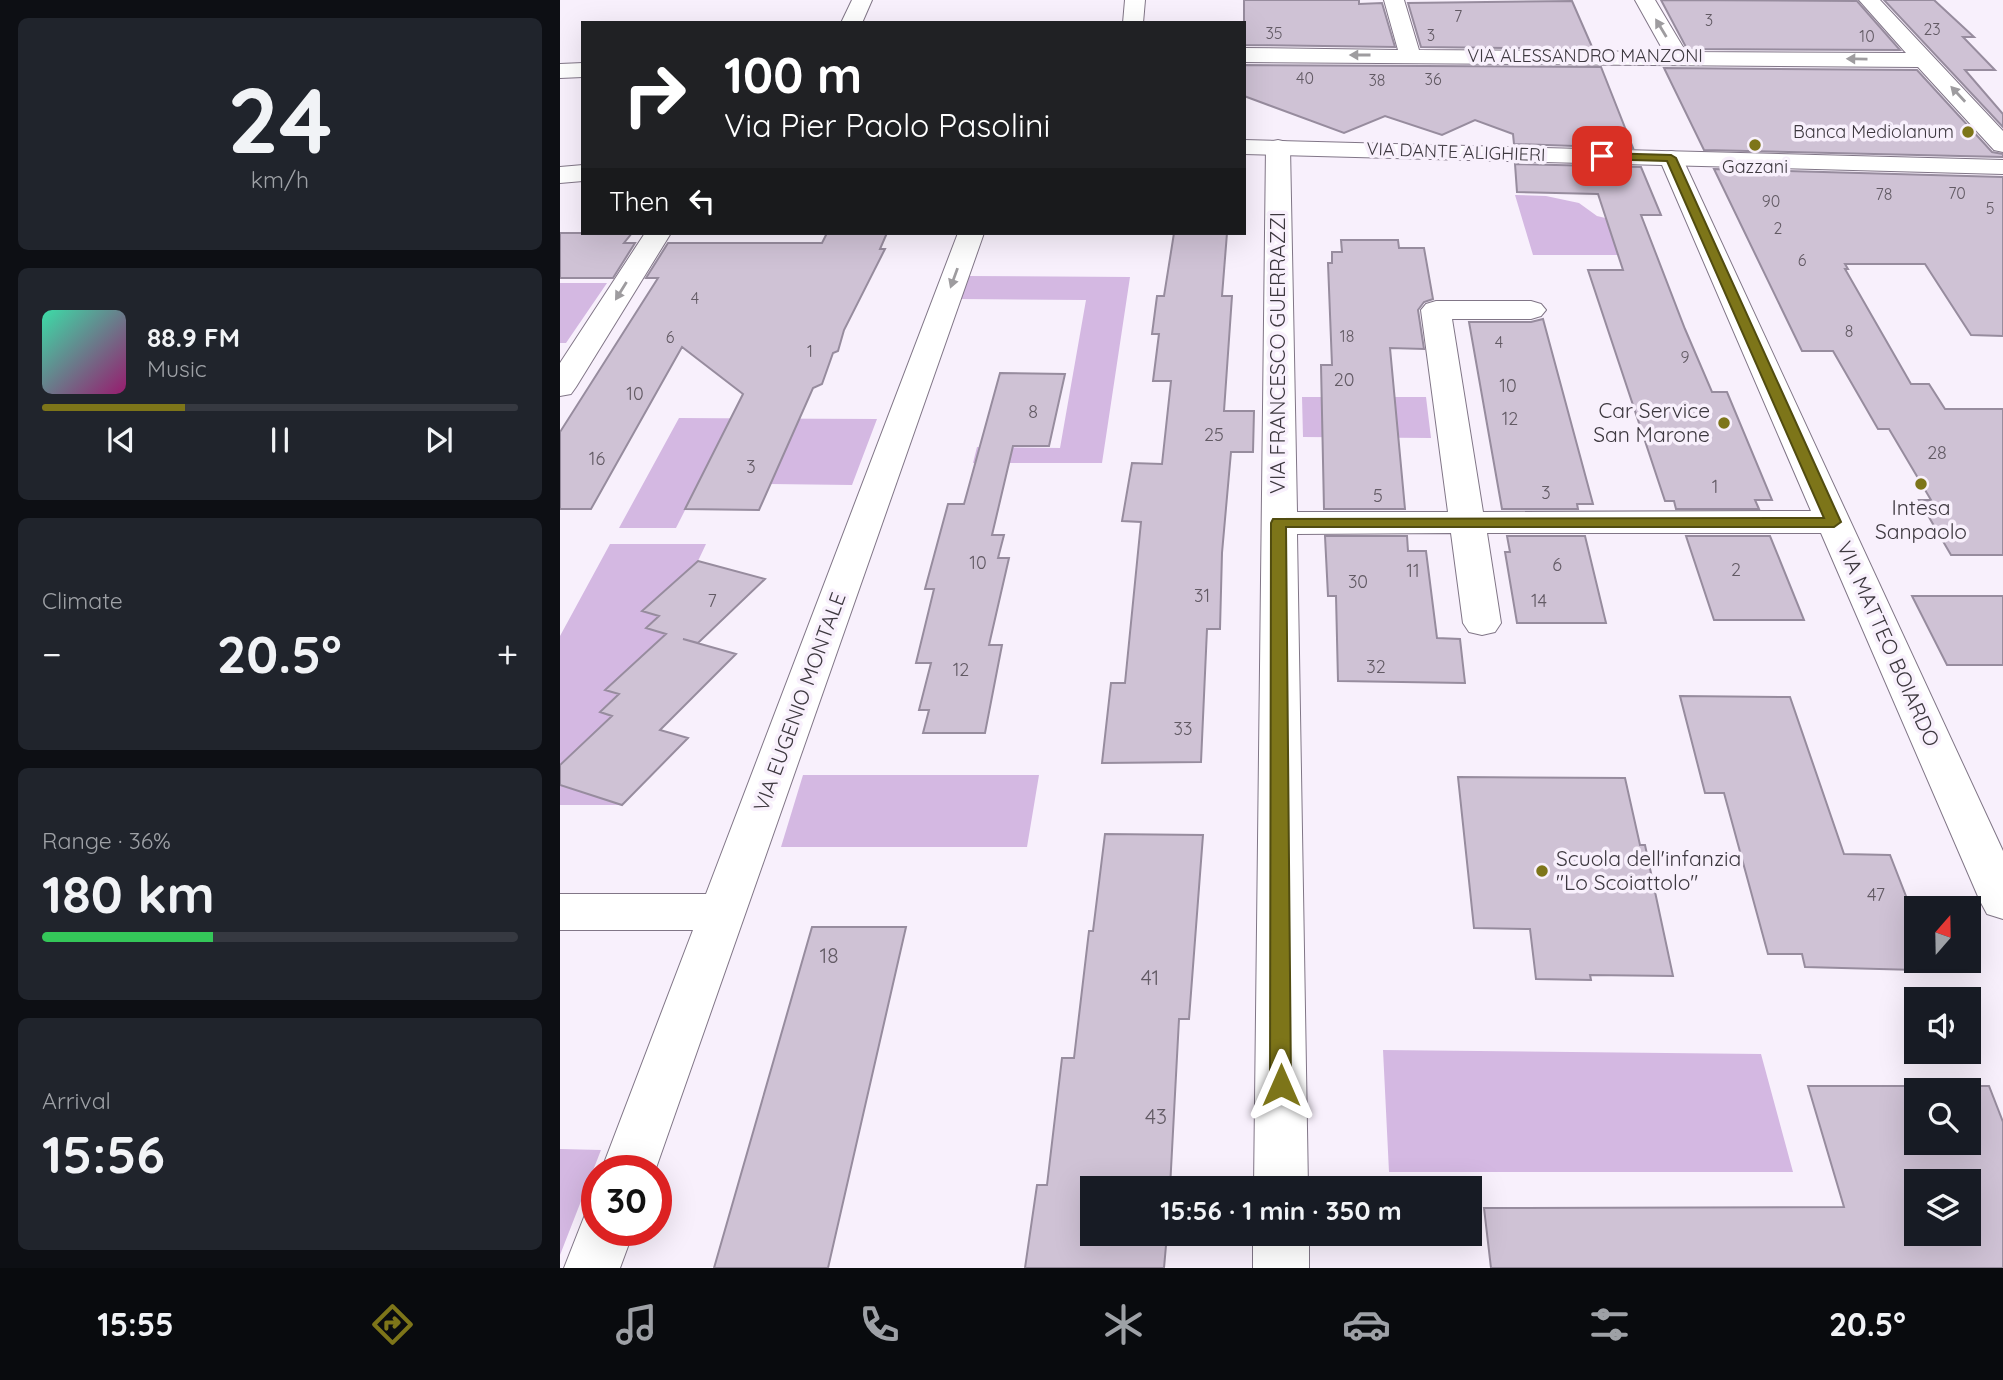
<!DOCTYPE html>
<html lang="en">
<head>
<meta charset="utf-8">
<style>
	:root { --surface:#171b24; --page:#20242c; --text:#f1f3f6; --muted:#9ea1a6; --line:#363941; --accent:#7d7519 }
	body { margin:0; font-family:Quicksand,sans-serif; background:var(--page); color:var(--text); height:100vh; display:flex; flex-direction:column; font-size:26px; white-space:nowrap }
	* { box-sizing:border-box; margin:0 }
	p { font-size:23px; color:var(--muted) }
	.icon { flex:none; width:38px; height:38px; fill:none; stroke:currentColor; stroke-width:2; stroke-linecap:round; stroke-linejoin:round }
	.map { position:relative; flex:1; overflow:hidden }
	.side { display:flex; flex-direction:column; gap:18px; padding:18px; background:#0d0f14; width:560px }
	.side>* { flex:none }
	.guide { position:absolute; left:21px; top:21px; width:665px; height:214px; border-radius:0px; box-shadow:0 7px 28px #0002; background:#202124; color:#fff; overflow:hidden }
	.needle { width:46px; rotate:20deg }
	.fabs { position:absolute; left:1344px; top:896px; display:grid; gap:14px }
	.fabs a { display:grid; place-items:center; width:77px; height:77px; border-radius:0px; background:var(--surface); box-shadow:0 7px 28px #0002; font-size:35px }
	.speed { position:absolute; left:21px; top:1155px; display:flex; gap:14px; font-size:35px; font-weight:700; text-align:center }
	.speed>* { display:grid; place-content:center; width:91px; height:91px; border-radius:50%; background:var(--surface); box-shadow:0 7px 28px #0002; line-height:1 }
	.speed .limit { border:10px solid #d22; background:#fff; color:#111 }
	.pin { position:absolute; display:grid; place-items:center; width:60px; height:60px; color:#fff; margin:-30px; border-radius:14px; box-shadow:0 4px 10px #0006 }
	.me { position:absolute; width:77px; margin:-38px; rotate:0deg; stroke-linejoin:round; filter:drop-shadow(0 0 5px #0008) }
	.turn { display:flex; align-items:center; gap:24px; height:147px; padding:0 28px; font-size:32px }
	.turn .icon { width:91px; height:91px; stroke-width:2.5 }
	.turn b { display:block; font-size:49px; line-height:60px }
	.then { display:flex; align-items:center; height:66px; padding:0 28px; background:#0003; gap:14px; font-size:26px }
	.big { font-size:52px; font-weight:800; line-height:1.1 }
	.side .widget { flex:1; display:flex; flex-direction:column; justify-content:center; gap:10px; min-width:0; padding:0 24px; border-radius:10px; background:var(--page) }
	.side .dial { align-items:center; gap:0 }
	.dial b { font-size:91px; line-height:1 }
	.song { display:flex; align-items:center; gap:21px }
	.cover { width:84px; height:84px; border-radius:10px; background:linear-gradient(135deg,hsl(160 70% 55%),hsl(320 70% 35%)) }
	.played { height:7px; border-radius:4px; background:linear-gradient(90deg,var(--accent) 30%,var(--line) 30%) }
	.keys { display:flex; justify-content:space-around; direction:ltr }
	.heat { display:flex; justify-content:space-between; align-items:center; font-size:38px; direction:ltr }
	.charge { height:10px; border-radius:5px; background:linear-gradient(90deg,#34c759 36%,var(--line) 0) }
	.trip { position:absolute; left:520px; top:1176px; width:402px; height:70px; border-radius:0px; background:var(--surface); box-shadow:0 7px 28px #0002; font-weight:800; line-height:70px; text-align:center }
	.dock { display:flex; height:112px; justify-content:space-around; align-items:center; background:#090b0e; color:var(--muted) }
	.dock .icon { width:49px; height:49px }
	.dock .current { color:var(--accent) }
	.dock b { font-size:32px; color:var(--text) }
	main { display:flex; flex:1; min-height:0 }
	.map>svg:first-child { display:block }
	.green { fill:#d4b8e2 }
	.building { fill:#cfc2d5; stroke:#978c9e; stroke-width:2; fill-rule:evenodd }
	.lines { fill:none; stroke-linecap:round; stroke-linejoin:round }
	.minor-casing { stroke:#817687; stroke-width:2 }
	.major-casing { stroke:#817687; stroke-width:2 }
	.minor { fill:#fff; fill-rule:evenodd }
	.major { fill:#fff; fill-rule:evenodd }
	.oneway { fill:#9e9c9f }
	.route { fill:#7d7519; stroke:#514c10; stroke-width:2 }
	.poi-dot { fill:#7d7519; stroke:#f8f0fc; stroke-width:2.5 }
	.labels { text-anchor:middle; stroke-width:7; stroke-linejoin:round; paint-order:stroke }
	.far-number-label { font-size:16px; fill:#625a64 }
	.far-street-label { font-size:18px; fill:#3d383f; stroke:#f8f0fc }
	.far-poi-label { font-size:18px; fill:#3d383f; stroke:#f8f0fc; text-anchor:end }
	.number-label { font-size:18px; fill:#625a64 }
	.street-label { font-size:21px; fill:#3d383f; stroke:#f8f0fc }
	.poi-label { font-size:21px; fill:#3d383f; stroke:#f8f0fc; text-anchor:end }
	.near-number-label { font-size:21px; fill:#625a64 }
</style>
</head>
<body>
<main>
<section class="side">
<div class="widget dial"><b>24</b><p>km/h</p></div>
<div class="widget">
<div class="song"><i class="cover"></i><div><b>88.9 FM</b><p>Music</p></div></div>
<div class="played"></div>
<div class="keys"><svg class="icon" aria-label="previous" viewBox="0 0 24 24"><path d="M18 5L8 12l10 7zM5 5v14"/></svg><svg class="icon" aria-label="pause" viewBox="0 0 24 24"><path d="M8 5v14M16 5v14"/></svg><svg class="icon" aria-label="next" viewBox="0 0 24 24"><path d="M6 5l10 7-10 7zM19 5v14"/></svg></div>
</div>
<div class="widget"><p>Climate</p>
<div class="heat"><a>−</a><b class="big">20.5°</b><a>+</a></div>
</div>
<div class="widget"><p>Range · 36%</p><b class="big">180 km</b><div class="charge"></div></div>
<div class="widget"><p>Arrival</p><b class="big">15:56</b></div>
</section>
<div class="map">
<svg width="1443" height="1268" viewBox="0 0 1443 1268">
	<rect width="100%" height="100%" fill="#f8f0fc"/>
	<!-- green -->
	<path class="green" d="M955 195 986 196 1019 203 1037 216 1087 228 1077 237 1068 255H973Z
		M407 276 570 277 542 463H413L417 447 500 448 526 300 399 299Z
		M0 283H47L6 343H0Z
		M742 397H866L871 438 743 437Z
		M119 418 317 419 292 485 210 484 166 429 116 528H59Z
		M50 544H146L138 561 83 610 99 616 86 628 106 634 46 690 59 694 52 716 0 765V636Z
		M243 775H479L467 847H221Z
		M0 785 62 805H0Z
		M823 1050 1201 1054 1233 1172H829Z
		M0 1149 41 1150 0 1255Z"/>
	<!-- building -->
	<path class="building" d="M684 0H799V4L822 3 835 47 684 45Z
		M1101 0 1297 1 1340 50 1127 49Z
		M1324 0H1374L1414 37H1403L1435 70H1405L1443 114V127Z
		M1012 1 1033 49 861 47 848 3Z
		M684 65 1041 67 1073 148 954 144 953 134 915 120 882 135 825 116 784 133 684 96Z
		M1104 68 1357 70 1432 152 1443 154V157L1144 150Z
		M955 164 1081 167 1101 215H1081L1125 329 1152 392H1167L1212 500H1195L1199 509H1116L1114 501H1105L1028 270H1063L1038 194 957 192Z
		M1154 169 1443 177V336L1411 335 1365 264H1285L1288 269H1285L1351 384H1369L1385 409H1443V555H1391L1359 500H1371L1329 429H1318L1273 351H1242Z
		M0 233H72L64 243H75L53 278H0Z
		M267 233H327L320 249H325L284 330 278 351 273 353 262 384 253 388 199 510 125 509 183 394 122 347 31 509H0V432L98 278H86L108 243H262Z
		M614 233H667L662 296H672L664 411H694L693 452H671L662 553 660 629H647L641 762 542 763 551 683H565L581 522 562 521 572 463 602 464 611 381H593L599 334H592L597 296H604Z
		M781 240H838L839 248H864L873 299 864 302 858 310 864 349 830 348 845 509H764L761 365H772L768 263H772V252H782Z
		M983 319 1033 504H1017L1018 509H942L909 322H971Z
		M440 373 505 374 489 446H453L432 535H444L438 558H449L429 645H442L425 733H363L369 710H359L371 663H356L374 589H365L388 504H404Z
		M765 536H847L848 551H866L877 638 900 639 905 683 778 681 776 596H768Z
		M947 536H1025L1046 623H957L945 552H950Z
		M1126 536H1210L1244 620H1154Z
		M138 561 205 579 138 643 123 639 176 654 100 730 128 738 62 805 0 785V765L52 716 40 712 59 694 45 690 106 634 86 628 99 616 82 611Z
		M1352 596H1443V665H1387Z
		M1120 696 1230 697 1284 854 1330 855 1356 922V970L1245 967 1242 954H1208L1164 793H1145Z
		M898 777 1065 778 1080 845H1085L1113 976 1030 975 1031 980 976 979 970 929 914 928Z
		M545 834 643 835 629 1019H619L610 1188H532V1234H607L604 1268H465L477 1185H487L502 1058H514L529 931H533Z
		M252 927H346L268 1268H154Z
		M1248 1086H1429L1443 1122V1268H931L924 1208 1284 1207ZM1356 1090H1409V1143H1356ZM1356 1181H1409V1234H1356Z"/>
	<g class="lines">
		<!-- minor casing -->
		<g class="minor-casing">
			<path id="minor" d="M292 0H312L302 23H281Z
				M565 0H585L583 23H563Z
				M824 0H844L859 50 1104 52 1075 0H1095L1126 52 1346 53 1299 0H1320L1443 131V152L1434 150 1358 67 684 62V48L838 50Z
				M23 63V77L0 78V64Z
				M718 140 727 142 730 147 737 512H888L861 310 866 304 876 301H971L981 304 986 310 981 316 971 319H892L923 512 1251 511 1099 158 1102 153 1111 151 1120 153 1443 851V919L1427 914 1420 901 1261 533H927L941 623 935 632 922 635 909 632 903 623 891 533 737 534 748 1188H694L706 147 709 142Z
				M85 233H111L16 387 11 394 0 396V363Z
				M398 233H424L95 1171H41L133 930H0V894H146Z
				M37 1208V1230H74L60 1268H4L26 1212Z
				M693 1234H749V1268H693Z"/>
		</g>
		<!-- major casing -->
		<g class="major-casing">
			<path id="major" d="M684 140 1443 160V174L684 154Z
				M23 165V181L0 183V167Z"/>
		</g>
		<!-- minor -->
		<use href="#minor" class="minor"/>
		<!-- major -->
		<use href="#major" class="major"/>
	</g>
	<!-- one-way arrows -->
	<defs><path id="oneway-solid" d="M-6-.8H1V-3.2L6.5 0L1 3.2V.8H-6Z" transform="scale(1.75)"/></defs>
	<g class="oneway">
		<use href="#oneway-solid" transform="translate(1101 28) rotate(-121)"/>
		<use href="#oneway-solid" transform="translate(800 55) rotate(180)"/>
		<use href="#oneway-solid" transform="translate(1297 59) rotate(-179)"/>
		<use href="#oneway-solid" transform="translate(1398 94) rotate(-133)"/>
		<use href="#oneway-solid" transform="translate(394 278) rotate(110)"/>
		<use href="#oneway-solid" transform="translate(61 291) rotate(122)"/>
	</g>
	<!-- route -->
	<path class="route" d="M1042 153 1111 155 1116 158 1281 522 1274 527H726L731 1085 728 1091 721 1094 713 1091 710 1085 711 523 713 519 1264 518 1107 161 1038 159 1037 156Z"/>
	<!-- markers -->
	<g class="poi-dot">
		<circle cx="1408" cy="132" r="7"/>
		<circle cx="1195" cy="145" r="7"/>
		<circle cx="1164" cy="423" r="7"/>
		<circle cx="1361" cy="484" r="7"/>
		<circle cx="982" cy="871" r="7"/>
	</g>
	<g class="labels">
		<!-- far-number labels -->
		<g class="far-number-label">
			<text x="898" y="22">7</text>
			<text x="1149" y="26">3</text>
			<text x="1372" y="35">23</text>
			<text x="714" y="39">35</text>
			<text x="871" y="41">3</text>
			<text x="1307" y="42">10</text>
			<text x="745" y="84">40</text>
			<text x="873" y="85">36</text>
			<text x="817" y="86">38</text>
			<text x="1397" y="199">70</text>
			<text x="1324" y="200">78</text>
			<text x="1211" y="207">90</text>
			<text x="1430" y="214">5</text>
			<text x="1218" y="234">2</text>
			<text x="1242" y="266">6</text>
			<text x="135" y="304">4</text>
			<text x="1289" y="337">8</text>
			<text x="787" y="342">18</text>
			<text x="110" y="343">6</text>
			<text x="939" y="348">4</text>
			<text x="250" y="357">1</text>
			<text x="1125" y="363">9</text>
		</g>
		<!-- far-street labels -->
		<g class="far-street-label">
			<text x="1025" y="62">VIA ALESSANDRO MANZONI</text>
			<text transform="translate(896 152) rotate(2)" y="6">VIA DANTE ALIGHIERI</text>
		</g>
		<!-- far-poi labels -->
		<g class="far-poi-label">
			<text x="1394" y="138">Banca Mediolanum</text>
			<text x="1195" y="173" text-anchor="middle">Gazzani</text>
		</g>
		<!-- number labels -->
		<g class="number-label">
			<text x="784" y="386">20</text>
			<text x="948" y="392">10</text>
			<text x="75" y="400">10</text>
			<text x="473" y="418">8</text>
			<text x="950" y="425">12</text>
			<text x="654" y="441">25</text>
			<text x="1377" y="459">28</text>
			<text x="37" y="465">16</text>
			<text x="191" y="473">3</text>
			<text x="1155" y="493">1</text>
			<text x="986" y="499">3</text>
			<text x="818" y="502">5</text>
			<text x="418" y="569">10</text>
			<text x="997" y="571">6</text>
			<text x="1176" y="576">2</text>
			<text x="853" y="577">11</text>
			<text x="798" y="588">30</text>
			<text x="642" y="602">31</text>
			<text x="152" y="607">7</text>
			<text x="979" y="607">14</text>
			<text x="816" y="673">32</text>
			<text x="401" y="676">12</text>
			<text x="623" y="735">33</text>
			<text x="1316" y="901">47</text>
		</g>
		<!-- street labels -->
		<g class="street-label">
			<text transform="translate(718 353) rotate(-90)" y="7">VIA FRANCESCO GUERRAZZI</text>
			<text transform="translate(1328 644) rotate(66)" y="7">VIA MATTEO BOIARDO</text>
			<text transform="translate(240 702) rotate(-70)" y="7">VIA EUGENIO MONTALE</text>
		</g>
		<!-- poi labels -->
		<g class="poi-label">
			<text x="1150" y="418">Car Service<tspan x="1150" dy="24">San Marone</tspan></text>
			<text x="1361" y="515" text-anchor="middle">Intesa<tspan x="1361" dy="24">Sanpaolo</tspan></text>
			<text x="996" y="866" text-anchor="start">Scuola dell'infanzia<tspan x="996" dy="24">"Lo Scoiattolo"</tspan></text>
		</g>
		<!-- near-number labels -->
		<g class="near-number-label">
			<text x="269" y="963">18</text>
			<text x="590" y="985">41</text>
			<text x="596" y="1124">43</text>
		</g>
	</g>
</svg>
<div class="fabs">
<a><svg class="needle" viewBox="-14 -14 28 28"><path d="M0-13l5 13h-10z" fill="#e53935"/><path d="M0 13l5-13h-10z" fill="#9ea1a6"/></svg></a>
<a><svg class="icon" aria-label="sound" viewBox="0 0 24 24"><path d="M4 9h4l5-4v14l-5-4H4zM17 9q2 3 0 6"/></svg></a>
<a><svg class="icon" aria-label="search" viewBox="0 0 24 24"><circle cx="10" cy="10" r="6"/><path d="M15 15l6 6"/></svg></a>
<a><svg class="icon" aria-label="layers" viewBox="0 0 24 24"><path d="M12 4l9 5-9 5-9-5zM3 14l9 5 9-5"/></svg></a>
</div>
<div class="speed"><div class="limit">30</div></div>
<div class="pin" style="left:1042px;top:156px;background:#d93025"><svg class="icon" aria-label="arrive" viewBox="0 0 24 24"><path d="M6 21V4h12l-3 4 3 4H6"/></svg></div>
<svg class="me" style="left:721px;top:1085px" viewBox="-20 -20 40 40"><path d="M0-17L14 15 0 8-14 15z" fill="#7d7519" stroke="#fff" stroke-width="4"/></svg>
<div class="trip">15:56 · 1 min · 350 m</div>
<div class="guide">
<div class="turn"><svg class="icon" aria-label="right" viewBox="0 0 24 24"><path d="M7 20v-9h11M14 6l5 5-5 5"/></svg><div><b>100 m</b>Via Pier Paolo Pasolini</div></div>
<div class="then">Then<svg class="icon" aria-label="left" viewBox="0 0 24 24"><path d="M17 20v-9H6M10 6l-5 5 5 5"/></svg></div>
</div>
</div>
</main>
<nav class="dock">
<b>15:55</b>
<svg class="icon current" aria-label="directions" viewBox="0 0 24 24"><path d="M12 3l9 9-9 9-9-9zM9 14v-3h6M13 9l2 2-2 2"/></svg>
<svg class="icon" aria-label="music" viewBox="0 0 24 24"><path d="M9 18V5l10-2v13"/><circle cx="6" cy="18" r="3"/><circle cx="16" cy="16" r="3"/></svg>
<svg class="icon" aria-label="phone" viewBox="0 0 24 24"><path d="M5 4h4l2 5-3 2q2 4 5 5l2-3 5 2v4C11 20 4 13 5 4z"/></svg>
<svg class="icon" aria-label="climate" viewBox="0 0 24 24"><path d="M12 3v18M4 7l16 10M4 17L20 7"/></svg>
<svg class="icon" aria-label="car" viewBox="0 0 24 24"><path d="M5 17H2v-5l4-1 3-4h7l3 4 3 1v5h-3M9 17h6M6 11h13"/><circle cx="7" cy="17" r="2"/><circle cx="17" cy="17" r="2"/></svg>
<svg class="icon" aria-label="filters" viewBox="0 0 24 24"><path d="M4 7h16M4 17h16"/><circle cx="9" cy="7" r="2"/><circle cx="15" cy="17" r="2"/></svg>
<b>20.5°</b>
</nav>
</body>
</html>
